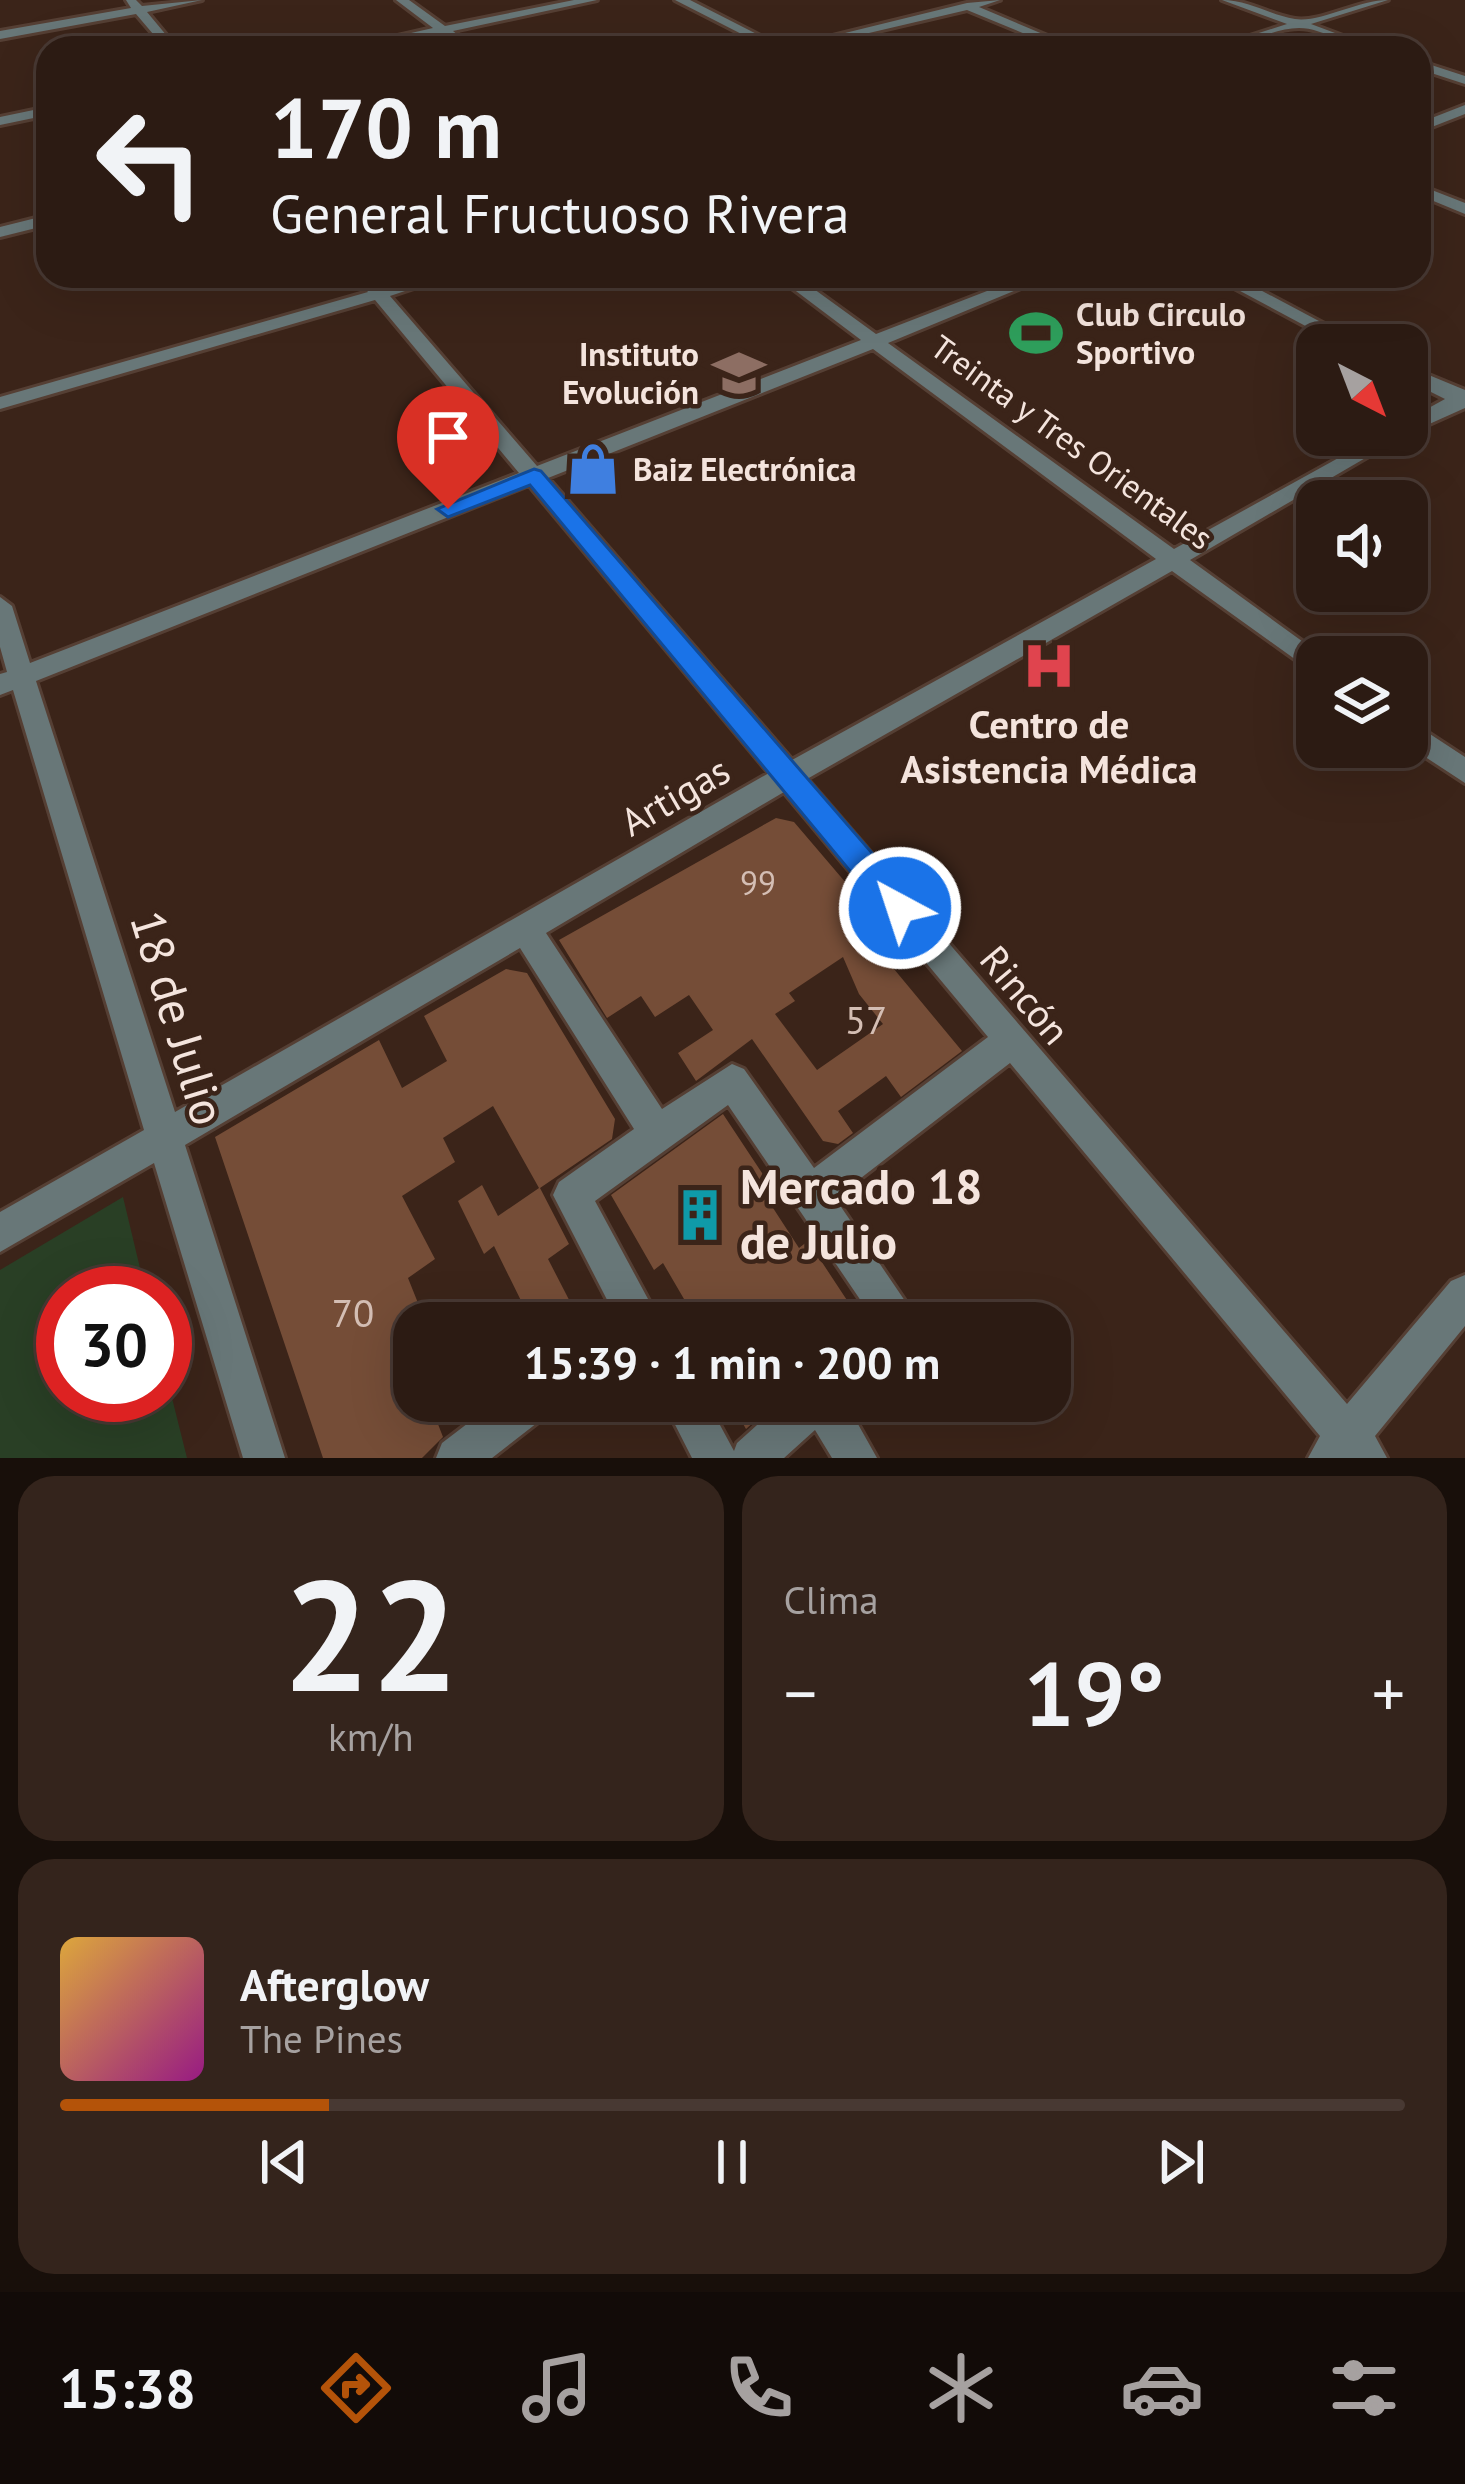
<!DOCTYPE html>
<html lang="es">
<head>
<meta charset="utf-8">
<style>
	:root { --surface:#2c1b13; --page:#34241c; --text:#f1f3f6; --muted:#a6a1a0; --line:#483933; --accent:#b45309 }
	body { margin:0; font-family:"PT Sans",sans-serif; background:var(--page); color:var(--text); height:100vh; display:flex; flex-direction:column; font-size:45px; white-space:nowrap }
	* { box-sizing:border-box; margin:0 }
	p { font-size:39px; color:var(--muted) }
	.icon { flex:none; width:66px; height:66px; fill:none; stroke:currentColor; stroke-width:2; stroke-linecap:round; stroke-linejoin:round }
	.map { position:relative; height:1458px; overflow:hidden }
	.panel { display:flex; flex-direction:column; gap:18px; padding:18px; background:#180f0a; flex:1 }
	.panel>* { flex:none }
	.hud { position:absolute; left:36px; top:36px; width:1395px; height:252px; border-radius:36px; box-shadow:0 12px 48px #0002,0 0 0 3px var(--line); background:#2c1b13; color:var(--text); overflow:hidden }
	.needle { width:78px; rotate:138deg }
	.fabs { position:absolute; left:1296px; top:324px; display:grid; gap:24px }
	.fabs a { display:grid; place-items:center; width:132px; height:132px; border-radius:24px; background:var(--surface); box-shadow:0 12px 48px #0002,0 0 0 3px var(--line); font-size:60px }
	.speed { position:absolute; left:36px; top:1266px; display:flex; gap:24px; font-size:60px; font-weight:700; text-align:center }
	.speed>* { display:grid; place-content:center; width:156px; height:156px; border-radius:50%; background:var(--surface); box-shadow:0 12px 48px #0002,0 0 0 3px var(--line); line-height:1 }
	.speed .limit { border:18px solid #d22; background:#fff; color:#111 }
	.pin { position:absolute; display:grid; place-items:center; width:102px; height:102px; color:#fff; margin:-123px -51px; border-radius:50% 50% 50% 0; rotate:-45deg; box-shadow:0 0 12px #0007 }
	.pin .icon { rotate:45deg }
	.me { position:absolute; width:132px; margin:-66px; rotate:320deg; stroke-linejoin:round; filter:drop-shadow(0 0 9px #0008) }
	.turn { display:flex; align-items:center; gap:42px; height:252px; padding:0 36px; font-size:54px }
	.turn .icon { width:156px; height:156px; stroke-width:2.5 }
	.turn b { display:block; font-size:84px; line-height:102px }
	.big { font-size:90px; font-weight:600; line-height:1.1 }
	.panel .widget { flex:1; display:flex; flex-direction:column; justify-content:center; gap:18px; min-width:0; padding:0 42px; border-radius:36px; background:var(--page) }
	.panel .dial { align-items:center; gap:0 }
	.dial b { font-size:156px; line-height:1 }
	.song { display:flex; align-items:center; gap:36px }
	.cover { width:144px; height:144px; border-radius:18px; background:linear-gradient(135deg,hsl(40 70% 55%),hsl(310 70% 35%)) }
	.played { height:12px; border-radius:6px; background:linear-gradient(90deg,var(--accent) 20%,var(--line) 20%) }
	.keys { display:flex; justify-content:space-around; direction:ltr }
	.heat { display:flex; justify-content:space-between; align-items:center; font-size:66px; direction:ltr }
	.panel .tiles { flex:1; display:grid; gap:18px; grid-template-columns:1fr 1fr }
	.widget:last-child { grid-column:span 2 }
	.trip { position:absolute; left:393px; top:1302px; width:678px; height:120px; border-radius:36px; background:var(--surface); box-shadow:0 12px 48px #0002,0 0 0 3px var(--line); font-weight:600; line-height:120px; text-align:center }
	.tab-bar { display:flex; height:192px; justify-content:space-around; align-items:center; background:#120b08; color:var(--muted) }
	.tab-bar .icon { width:84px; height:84px }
	.tab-bar .on { color:var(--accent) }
	.tab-bar b { font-size:54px; color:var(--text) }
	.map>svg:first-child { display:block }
	.green { fill:#293f25 }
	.building { fill:#754d37; fill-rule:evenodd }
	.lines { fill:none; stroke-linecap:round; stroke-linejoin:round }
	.minor-casing { stroke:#553f34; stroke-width:6 }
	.minor { fill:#687778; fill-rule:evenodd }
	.route { fill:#1a73e8; stroke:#114b97; stroke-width:3 }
	.labels { text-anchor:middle; stroke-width:9; stroke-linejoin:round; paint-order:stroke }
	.far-poi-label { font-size:33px; font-weight:bold; fill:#f4e4dd; stroke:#3b2419; text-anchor:start }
	.far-street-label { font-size:33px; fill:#f4e4dd; stroke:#3b2419 }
	.number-label { font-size:33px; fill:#d4beb4 }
	.poi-label { font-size:39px; font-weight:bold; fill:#f4e4dd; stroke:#3b2419 }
	.street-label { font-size:39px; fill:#f4e4dd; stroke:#3b2419 }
	.near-number-label { font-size:39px; fill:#d4beb4 }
	.near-street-label { font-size:48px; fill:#f4e4dd; stroke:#3b2419 }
	.near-poi-label { font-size:48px; font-weight:bold; fill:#f4e4dd; stroke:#3b2419; text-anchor:start }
</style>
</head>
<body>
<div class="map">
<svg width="1465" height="1458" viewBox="0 0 1465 1458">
	<rect width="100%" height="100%" fill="#3b2419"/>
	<!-- green -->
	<path class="green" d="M123 1197 146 1293H63V1395H165V1370L187 1458H0V1270Z"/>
	<!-- building -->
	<path class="building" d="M776 818 794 822 910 958 894 969 962 1051 901 1097 886 1076 838 1111 853 1133 838 1144 823 1141 752 1039 696 1081 678 1053 713 1030 689 995 655 1017 641 996 607 1018 559 940ZM843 957 859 994 883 1024 817 1070 775 1014 795 1001 789 993Z
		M506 969 527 973 615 1119 612 1139 540 1188 569 1244 548 1259 581 1323H532L494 1246 484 1254 458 1201 482 1185 498 1216 539 1188 493 1106 443 1138 455 1162 402 1196 435 1259 408 1278 426 1323H414V1401H429L443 1437 422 1458H323L215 1137 379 1040 402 1088 447 1061 424 1016Z
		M723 1114 768 1182 760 1188 799 1248 808 1241 862 1323H698L663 1263 654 1270 611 1195Z
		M730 1401H777L746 1429Z"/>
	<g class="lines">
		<!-- minor casing -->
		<g class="minor-casing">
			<path id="minor" d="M126 0H136L142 6 202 0 147 12 177 48H165L136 14 0 39V31L131 8Z
				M396 0H409L445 26 574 0H597L453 31 474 48H460L441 34 369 48H345L433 28Z
				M675 0H690L784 48 967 3 1000 0 979 7 1076 48H1059L967 10 805 48H769Z
				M1222 0C1249 0 1270 15 1295 19 1320 23 1358 0 1388 0L1311 24 1375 48C1348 48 1324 28 1299 28 1272 28 1242 48 1212 48L1287 24Z
				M1419 61 1465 76V84L1419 69Z
				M1465 105V114L1419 132V123Z
				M48 107V115L0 125V117Z
				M1419 185 1465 203V214L1419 195Z
				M48 215V225L0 237V227Z
				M355 276H373L383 287 422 276H450L390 296 537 466 861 340 776 276H796L876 334 1026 276H1050L888 343 1174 549 1380 435H1405L1190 560 1324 657H1317V675L1172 571 807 779 1347 1404 1451 1281 1465 1275V1326L1375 1436 1387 1458H1308L1320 1436 1010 1063 835 1198 920 1323H876L728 1105 595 1201 661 1323H619L553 1195 559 1182 634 1129 520 948 185 1145 285 1458H243L154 1163 0 1252V1212L144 1130 13 690 0 695V674L7 672 0 647V597L12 606 30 663 519 473 375 300 0 409V397L368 292ZM873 349 1156 559 792 760 548 478ZM529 485 769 773 175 1112 36 681ZM784 792 988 1037 814 1168 744 1069 732 1064 662 1109 546 933Z
				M1212 276H1234L1364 345H1341Z
				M1407 366 1465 390V408L1407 434V420L1445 399 1407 380Z
				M1407 719 1465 757V783L1407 745Z
				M497 1401H552L546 1416 492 1458H436L442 1443Z
				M663 1401H707L734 1451 737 1443 784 1401H845L877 1458H832L815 1430 784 1458H692Z"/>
		</g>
		<!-- minor -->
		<use href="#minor" class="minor"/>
	</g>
	<!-- route -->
	<path class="route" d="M534 469 541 471 911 898 916 908 911 918 900 922 889 918 530 485 448 517 437 509Z"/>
	<!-- icons -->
	<defs>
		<g id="stadium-bare" transform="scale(4.14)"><path d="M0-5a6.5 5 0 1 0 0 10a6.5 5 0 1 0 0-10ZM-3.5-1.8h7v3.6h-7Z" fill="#2e9e5b" stroke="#3b2419" stroke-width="2.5" paint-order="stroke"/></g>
		<g id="school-bare" transform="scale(4.14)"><path d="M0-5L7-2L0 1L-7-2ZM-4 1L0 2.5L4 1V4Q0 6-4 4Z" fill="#8d6e63" stroke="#3b2419" stroke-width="2.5" paint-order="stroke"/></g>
		<g id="shop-bare" transform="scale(4.14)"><path d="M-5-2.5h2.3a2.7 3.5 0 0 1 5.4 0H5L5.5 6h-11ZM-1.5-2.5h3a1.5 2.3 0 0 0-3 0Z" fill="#3f7fe0" stroke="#3b2419" stroke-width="2.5" paint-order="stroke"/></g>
		<g id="hospital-bare" transform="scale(4.14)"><path d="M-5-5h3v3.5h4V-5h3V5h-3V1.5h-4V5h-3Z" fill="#e0444e" stroke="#3b2419" stroke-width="2.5" paint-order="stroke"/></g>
		<g id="building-bare" transform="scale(4.14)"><path d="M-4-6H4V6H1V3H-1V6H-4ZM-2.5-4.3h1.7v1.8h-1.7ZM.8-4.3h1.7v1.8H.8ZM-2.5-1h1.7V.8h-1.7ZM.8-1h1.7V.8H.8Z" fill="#0f9aa8" stroke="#3b2419" stroke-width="2.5" paint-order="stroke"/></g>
	</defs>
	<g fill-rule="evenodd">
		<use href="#stadium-bare" x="1036" y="333"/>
		<use href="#school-bare" x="739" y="373"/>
		<use href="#shop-bare" x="593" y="469"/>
		<use href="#hospital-bare" x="1049" y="666"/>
		<use href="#building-bare" x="700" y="1215"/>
	</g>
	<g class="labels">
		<!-- far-poi labels -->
		<g class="far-poi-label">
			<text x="1076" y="326">Club Circulo<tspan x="1076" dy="38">Sportivo</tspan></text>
			<text x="699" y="366" text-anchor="end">Instituto<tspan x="699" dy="38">Evolución</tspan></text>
			<text x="633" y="481">Baiz Electrónica</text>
		</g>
		<!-- far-street labels -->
		<g class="far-street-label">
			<text transform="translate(1072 442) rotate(36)" y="12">Treinta y Tres Orientales</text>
		</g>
		<!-- number labels -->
		<g class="number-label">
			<text x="758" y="894">99</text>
		</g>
		<!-- poi labels -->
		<g class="poi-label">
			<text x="1049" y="738">Centro de<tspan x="1049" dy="45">Asistencia Médica</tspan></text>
		</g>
		<!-- street labels -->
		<g class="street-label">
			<text transform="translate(675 796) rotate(-30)" y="14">Artigas</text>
			<text transform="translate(1025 995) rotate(50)" y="14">Rincón</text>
		</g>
		<!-- near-number labels -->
		<g class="near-number-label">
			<text x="866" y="1034">57</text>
			<text x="353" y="1327">70</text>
		</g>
		<!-- near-street labels -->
		<g class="near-street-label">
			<text transform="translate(178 1018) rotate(73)" y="17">18 de Julio</text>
		</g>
		<!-- near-poi labels -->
		<g class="near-poi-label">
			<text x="740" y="1204">Mercado 18<tspan x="740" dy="55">de Julio</tspan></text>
		</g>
	</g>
</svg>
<div class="fabs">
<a><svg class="needle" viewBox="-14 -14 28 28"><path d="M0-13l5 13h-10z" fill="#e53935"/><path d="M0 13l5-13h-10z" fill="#a6a1a0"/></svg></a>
<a><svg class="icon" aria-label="sound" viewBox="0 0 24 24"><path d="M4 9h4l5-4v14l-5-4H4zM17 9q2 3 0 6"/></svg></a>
<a><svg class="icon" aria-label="layers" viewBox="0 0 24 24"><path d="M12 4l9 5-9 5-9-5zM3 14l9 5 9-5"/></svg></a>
</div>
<div class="speed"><div class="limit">30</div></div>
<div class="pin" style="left:448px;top:509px;background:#d93025"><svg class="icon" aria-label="arrive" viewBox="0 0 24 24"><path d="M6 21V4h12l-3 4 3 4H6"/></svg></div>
<svg class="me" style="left:900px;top:908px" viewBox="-20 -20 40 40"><circle r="17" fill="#1a73e8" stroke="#fff" stroke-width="3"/><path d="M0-11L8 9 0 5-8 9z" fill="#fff"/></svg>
<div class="trip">15:39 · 1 min · 200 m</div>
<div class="hud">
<div class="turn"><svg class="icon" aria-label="left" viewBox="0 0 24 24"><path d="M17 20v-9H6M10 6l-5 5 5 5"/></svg><div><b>170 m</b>General Fructuoso Rivera</div></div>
</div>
</div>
<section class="panel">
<div class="tiles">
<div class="widget dial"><b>22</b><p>km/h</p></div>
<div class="widget"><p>Clima</p>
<div class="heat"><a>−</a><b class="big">19°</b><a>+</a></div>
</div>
<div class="widget">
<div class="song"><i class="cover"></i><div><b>Afterglow</b><p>The Pines</p></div></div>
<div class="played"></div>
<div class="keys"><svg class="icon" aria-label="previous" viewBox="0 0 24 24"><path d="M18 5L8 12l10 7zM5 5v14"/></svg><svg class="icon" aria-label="pause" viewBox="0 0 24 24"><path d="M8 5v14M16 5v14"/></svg><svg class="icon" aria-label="next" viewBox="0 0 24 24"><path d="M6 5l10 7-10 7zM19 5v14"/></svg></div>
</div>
</div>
</section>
<nav class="tab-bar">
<b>15:38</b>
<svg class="icon on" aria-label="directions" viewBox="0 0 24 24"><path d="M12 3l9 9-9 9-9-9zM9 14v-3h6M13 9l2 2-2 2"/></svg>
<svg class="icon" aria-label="music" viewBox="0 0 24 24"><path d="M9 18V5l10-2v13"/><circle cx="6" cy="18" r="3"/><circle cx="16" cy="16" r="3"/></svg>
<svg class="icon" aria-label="phone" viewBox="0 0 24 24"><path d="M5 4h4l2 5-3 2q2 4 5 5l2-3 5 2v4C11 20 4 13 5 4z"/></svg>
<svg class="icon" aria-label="climate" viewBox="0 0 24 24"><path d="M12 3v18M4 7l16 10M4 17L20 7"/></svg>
<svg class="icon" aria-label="car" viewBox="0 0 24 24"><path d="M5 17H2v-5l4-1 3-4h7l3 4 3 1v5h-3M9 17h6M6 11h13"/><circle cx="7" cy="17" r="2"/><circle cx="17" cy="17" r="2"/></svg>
<svg class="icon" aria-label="filters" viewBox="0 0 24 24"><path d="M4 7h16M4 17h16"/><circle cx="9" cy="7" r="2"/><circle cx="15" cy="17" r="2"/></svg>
</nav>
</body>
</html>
